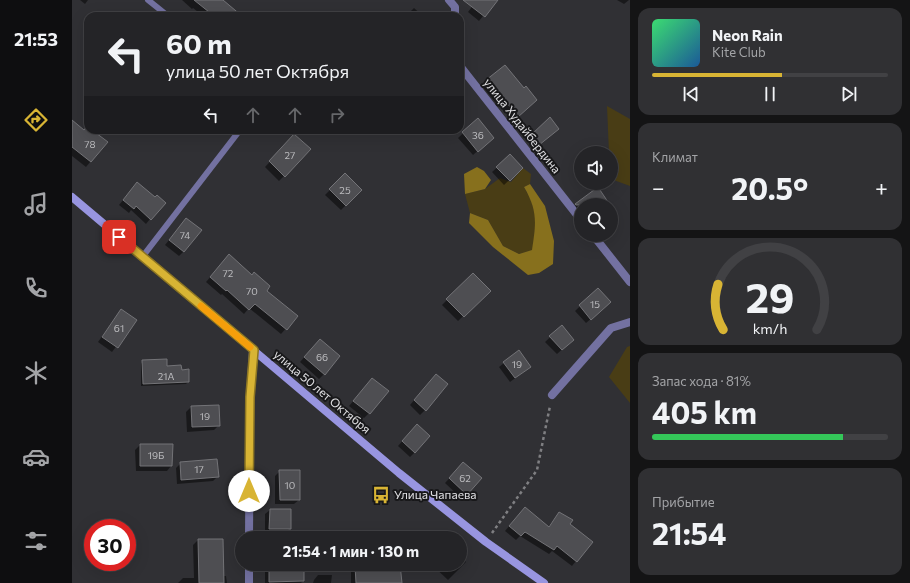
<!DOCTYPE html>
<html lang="ru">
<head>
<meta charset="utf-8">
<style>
	:root { --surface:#242427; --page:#303033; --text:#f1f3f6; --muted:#a3a4a7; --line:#414144; --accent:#d8b434 }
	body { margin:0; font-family:Commissioner,sans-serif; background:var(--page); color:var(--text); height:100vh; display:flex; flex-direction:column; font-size:15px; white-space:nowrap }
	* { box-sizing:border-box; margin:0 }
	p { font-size:13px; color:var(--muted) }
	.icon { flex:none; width:22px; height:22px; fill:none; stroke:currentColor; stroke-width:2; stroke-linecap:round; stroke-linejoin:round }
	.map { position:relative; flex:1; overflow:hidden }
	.sheet { display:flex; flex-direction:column; gap:8px; padding:8px; background:#141415; width:280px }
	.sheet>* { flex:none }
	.top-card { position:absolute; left:12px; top:12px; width:380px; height:122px; border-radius:12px; box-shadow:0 4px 16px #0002,0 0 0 1px var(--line); background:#242427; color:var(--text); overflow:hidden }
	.fabs { position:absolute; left:502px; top:146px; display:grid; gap:8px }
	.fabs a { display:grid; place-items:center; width:44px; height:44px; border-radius:50%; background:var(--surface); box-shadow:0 4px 16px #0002,0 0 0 1px var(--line); font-size:20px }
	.speed { position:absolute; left:12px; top:519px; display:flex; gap:8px; font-size:20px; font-weight:700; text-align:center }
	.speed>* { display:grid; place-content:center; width:52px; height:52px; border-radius:50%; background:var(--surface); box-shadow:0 4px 16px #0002,0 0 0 1px var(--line); line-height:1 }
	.speed .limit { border:6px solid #d22; background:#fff; color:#111 }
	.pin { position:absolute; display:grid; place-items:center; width:34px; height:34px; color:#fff; margin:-17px; border-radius:8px; box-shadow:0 2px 6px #0006 }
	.me { position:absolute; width:44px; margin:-22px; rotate:0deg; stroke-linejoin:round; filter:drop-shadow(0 0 3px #0008) }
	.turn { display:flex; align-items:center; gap:14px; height:84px; padding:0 16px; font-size:18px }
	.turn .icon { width:52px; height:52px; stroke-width:2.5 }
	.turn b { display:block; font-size:28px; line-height:34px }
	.lanes { display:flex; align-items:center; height:38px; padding:0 16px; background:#0003; justify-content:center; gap:20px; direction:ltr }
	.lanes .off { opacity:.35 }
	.big { font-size:30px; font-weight:700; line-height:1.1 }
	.sheet .tile { flex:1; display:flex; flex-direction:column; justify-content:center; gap:6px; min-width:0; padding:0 14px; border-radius:12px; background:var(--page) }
	.sheet .dial { align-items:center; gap:0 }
	.dial svg { height:104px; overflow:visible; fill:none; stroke:var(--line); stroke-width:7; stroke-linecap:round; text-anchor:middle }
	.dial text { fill:var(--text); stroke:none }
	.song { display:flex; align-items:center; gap:12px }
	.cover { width:48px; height:48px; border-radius:6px; background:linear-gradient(135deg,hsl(140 70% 55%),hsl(210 70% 35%)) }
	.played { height:4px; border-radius:2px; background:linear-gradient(90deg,var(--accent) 55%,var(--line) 55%) }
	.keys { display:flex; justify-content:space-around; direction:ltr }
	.heat { display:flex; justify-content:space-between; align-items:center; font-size:22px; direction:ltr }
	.charge { height:6px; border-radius:3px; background:linear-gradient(90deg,#34c759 81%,var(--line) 0) }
	.trip { position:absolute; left:163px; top:531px; width:232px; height:40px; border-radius:20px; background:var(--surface); box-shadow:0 4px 16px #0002,0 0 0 1px var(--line); font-weight:700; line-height:40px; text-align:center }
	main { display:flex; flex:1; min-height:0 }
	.menu { display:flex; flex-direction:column; width:72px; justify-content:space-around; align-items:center; background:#0e0e10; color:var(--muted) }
	.menu .icon { width:28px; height:28px }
	.menu .active { color:var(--accent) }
	.menu b { font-size:18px; color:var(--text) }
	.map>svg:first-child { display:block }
	.green { fill:#493d15 }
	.water { fill:#87701d }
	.shadow { fill:#0007 }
	.building { fill:#4e4e52; stroke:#737377 }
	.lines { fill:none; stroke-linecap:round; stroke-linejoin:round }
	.path { stroke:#7f7f82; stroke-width:2.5; stroke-dasharray:3 3; stroke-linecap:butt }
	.service { stroke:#7371a1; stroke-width:6 }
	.minor { stroke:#7371a1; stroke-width:8 }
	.secondary { stroke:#9895e0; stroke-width:8 }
	.route-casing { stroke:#8c7522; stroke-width:10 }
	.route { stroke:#d8b434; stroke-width:7 }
	.slow { stroke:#f59e0b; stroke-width:7 }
	.labels { text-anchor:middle; stroke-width:4; stroke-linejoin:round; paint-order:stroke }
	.number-label { font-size:10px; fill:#bcbcbf }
	.street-label { font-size:12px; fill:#e0e0e3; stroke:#18181a }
	.poi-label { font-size:12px; fill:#e0e0e3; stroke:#18181a; text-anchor:start }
</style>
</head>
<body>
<main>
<nav class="menu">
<b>21:53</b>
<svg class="icon active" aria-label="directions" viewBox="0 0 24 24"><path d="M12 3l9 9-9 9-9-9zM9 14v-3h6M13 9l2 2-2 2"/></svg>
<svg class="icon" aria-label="music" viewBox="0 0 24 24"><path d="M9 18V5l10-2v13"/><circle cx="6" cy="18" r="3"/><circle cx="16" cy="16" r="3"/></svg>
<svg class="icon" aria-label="phone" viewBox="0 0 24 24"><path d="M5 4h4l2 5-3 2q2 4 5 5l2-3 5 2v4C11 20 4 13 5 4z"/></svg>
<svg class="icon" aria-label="climate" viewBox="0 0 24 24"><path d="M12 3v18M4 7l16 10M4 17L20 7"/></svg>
<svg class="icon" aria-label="car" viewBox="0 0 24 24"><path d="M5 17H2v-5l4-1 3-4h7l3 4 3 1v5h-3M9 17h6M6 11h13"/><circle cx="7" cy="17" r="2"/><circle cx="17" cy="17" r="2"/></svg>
<svg class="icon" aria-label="filters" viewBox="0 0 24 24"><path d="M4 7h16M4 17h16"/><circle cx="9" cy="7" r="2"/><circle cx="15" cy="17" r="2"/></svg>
</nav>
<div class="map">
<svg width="558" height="583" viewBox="0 0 558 583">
	<rect width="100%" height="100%" fill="#303034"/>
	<!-- green -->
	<path class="green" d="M535 106 558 119V186L539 179V153H537Z
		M451 168 459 174 458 184 452 187 459 200 464 217 461 250 447 254 431 246 416 220 398 213 393 194 413 189 428 178 439 182Z
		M558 346V403L537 377 555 347Z"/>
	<!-- water -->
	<path class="water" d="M405 167 412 171 419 180 413 189 393 194 392 174Z
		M458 184 473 206 482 241 481 264 467 273 456 275 421 247 397 223 398 213 416 220 431 246 447 254 460 250C464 223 466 211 452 187Z"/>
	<!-- shadow -->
	<path class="shadow" d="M8 0H16L13 4Z
		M110 0H149L157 16H131L121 8 120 9Z
		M405 0H424L407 21 396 12Z
		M545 0H557L552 4Z
		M342 8 351 16H334Z
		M415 81 459 105 440 121 425 101 423 102 410 86Z
		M478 118 486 129 462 149 455 140Z
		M405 120 416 142 401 155 386 138Z
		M0 121 12 131 16 127V130H19L34 143 14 167 0 156Z
		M223 135 238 150 207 181 193 167Z
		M438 156 450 168 432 185 420 172Z
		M273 175 289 190 269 210 253 195Z
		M65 183 78 219 74 224 59 210 57 213 47 205Z
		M508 202 537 205H509V214L503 206Z
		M114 219 112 251 107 256 93 245Z
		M153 260 225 316 209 334 177 308 172 314 150 294 149 295 134 282Z
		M401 274 417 291 386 321 370 305Z
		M526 289 533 307 514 323 503 311Z
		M49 310 64 320 40 352 26 342Z
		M489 327 496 344 485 354 473 342Z
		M243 345 252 374 247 379 228 362Z
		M71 361 109 371 116 382 114 384 69 386V364Z
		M432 363 458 367 438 382 427 367Z
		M359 380 353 410 348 415 338 405Z
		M296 384 297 413 292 418 277 406Z
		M146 406 147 425 142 430 115 432 114 412 119 407Z
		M340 430 343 452 338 457 326 446Z
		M68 445 99 466 95 471H64L63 450Z
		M109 463 146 476 141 481 105 484 104 468Z
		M387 468 395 494 390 499 373 483Z
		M208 471 227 500 222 504H203V476Z
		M198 510 218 528 213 533H193V514Z
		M448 513 476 527 487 513 497 524 519 542 500 566 480 551 477 554 448 536 444 540 433 531Z
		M126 540H150L151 576H154L155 583H106L111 578H122L121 545Z
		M388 556 394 562 376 580 359 564H388Z
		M196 564H231V581L229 583H193V568Z
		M283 567 329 583H279V572Z
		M246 575H260L259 583H241L242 580Z"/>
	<!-- building -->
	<path class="building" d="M122 0H151L170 16H142Z
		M391 0H426L413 17Z
		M433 65 452 88 454 86 465 100 446 117 430 97 429 98 414 80Z
		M478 117 487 129 467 145 459 135Z
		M406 118 422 138 406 152 390 132Z
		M0 120 12 130 15 126 16 130H20L36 142 19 162 0 147Z
		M222 134 239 149 213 177 197 161Z
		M438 154 451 168 438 181 424 167Z
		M273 173 290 190 274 206 257 189Z
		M65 182 83 197 85 195 94 203 79 220 64 206 62 209 51 200Z
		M526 187 538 205H504L503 204Z
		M114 218 130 230 112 252 97 240Z
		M157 254 180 275 182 272 198 286 195 291 226 316 215 330 183 304 177 310 155 290 154 291 138 277Z
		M401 273 419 291 392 317 374 299Z
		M526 288 539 302 519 320 507 305Z
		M49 309 65 320 46 348 30 337Z
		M490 325 502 340 490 350 477 336Z
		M248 339 268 356 253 375 232 357Z
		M447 350 459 367 443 378 431 362Z
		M95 359V366L109 365 110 370 117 369V382L71 384 70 360Z
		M364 374 376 384 354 411 342 400Z
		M300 378 317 391 298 414 281 401Z
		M147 405 148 426 120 427 119 406Z
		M345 424 358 436 343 453 330 441Z
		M68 444H101L100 466H68Z
		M145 459 147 477 109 480 108 462Z
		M391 462 410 478 395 495 377 478Z
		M207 470H228V500H208Z
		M453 507 477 527 487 512 501 520 498 524 521 542 505 562 485 546 482 550 453 532 449 536 437 526Z
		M198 509H219V529H197Z
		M126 539H151L152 583H127Z
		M197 564H232V581L197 582Z
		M328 564 330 583H284L283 566Z"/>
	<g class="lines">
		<!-- path -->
		<path class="path" d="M420 533 465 470 478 406"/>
		<!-- service -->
		<path class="service" d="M76 0 96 16
			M71 256 168 130"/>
		<!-- minor -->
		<path class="minor" d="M377 0 383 7V16
			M388 66 509 220
			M521 235 558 282
			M480 395 539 328 558 322
			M177 538 178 397 181 350
			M177 583V564"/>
		<!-- secondary -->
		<path class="secondary" d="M0 197 327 473 414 542 472 583"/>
	</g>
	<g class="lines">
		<!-- route casing -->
		<g class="route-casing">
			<path id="route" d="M47 237 182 350 178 397 177 491"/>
		</g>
		<!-- route -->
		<use href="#route" class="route"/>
		<!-- slow -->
		<path class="slow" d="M129 306 178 347"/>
	</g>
	<!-- icons -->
	<defs>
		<g id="bus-bare" transform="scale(1.38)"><path d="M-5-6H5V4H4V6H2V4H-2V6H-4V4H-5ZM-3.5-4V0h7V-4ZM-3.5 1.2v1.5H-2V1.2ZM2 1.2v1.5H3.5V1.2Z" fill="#d8b434" stroke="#18181a" stroke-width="2.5" paint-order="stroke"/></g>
	</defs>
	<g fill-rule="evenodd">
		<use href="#bus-bare" x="309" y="495"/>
	</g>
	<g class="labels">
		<!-- number labels -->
		<g class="number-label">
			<text x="406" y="139">36</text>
			<text x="18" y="148">78</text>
			<text x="218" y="159">27</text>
			<text x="273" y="194">25</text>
			<text x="113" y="239">74</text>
			<text x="156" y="277">72</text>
			<text x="180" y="295">70</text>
			<text x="523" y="308">15</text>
			<text x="47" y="332">61</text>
			<text x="250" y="361">66</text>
			<text x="445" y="368">19</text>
			<text x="94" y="380">21А</text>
			<text x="133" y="420">19</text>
			<text x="84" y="459">19Б</text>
			<text x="127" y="473">17</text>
			<text x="393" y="482">62</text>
			<text x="218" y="489">10</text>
		</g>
		<!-- street labels -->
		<g class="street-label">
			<text transform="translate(450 126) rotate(52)" y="4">улица Худайбердина</text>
			<text transform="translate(250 392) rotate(40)" y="4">улица 50 лет Октября</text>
		</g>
		<!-- poi labels -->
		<g class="poi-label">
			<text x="322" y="499">Улица Чапаева</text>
		</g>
	</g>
</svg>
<div class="fabs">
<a><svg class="icon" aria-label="sound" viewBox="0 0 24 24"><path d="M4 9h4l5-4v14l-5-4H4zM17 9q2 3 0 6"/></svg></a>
<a><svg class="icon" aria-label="search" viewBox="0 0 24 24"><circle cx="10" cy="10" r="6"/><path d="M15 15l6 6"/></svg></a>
</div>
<div class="speed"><div class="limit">30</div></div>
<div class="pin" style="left:47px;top:237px;background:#d93025"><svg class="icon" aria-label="arrive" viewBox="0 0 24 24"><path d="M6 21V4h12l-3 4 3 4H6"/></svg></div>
<svg class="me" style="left:177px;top:491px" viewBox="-20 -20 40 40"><circle r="19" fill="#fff"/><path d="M0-13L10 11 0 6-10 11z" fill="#d8b434"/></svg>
<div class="trip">21:54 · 1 мин · 130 m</div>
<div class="top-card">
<div class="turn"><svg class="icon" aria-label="left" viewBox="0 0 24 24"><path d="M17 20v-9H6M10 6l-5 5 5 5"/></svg><div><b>60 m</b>улица 50 лет Октября</div></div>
<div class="lanes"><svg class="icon" aria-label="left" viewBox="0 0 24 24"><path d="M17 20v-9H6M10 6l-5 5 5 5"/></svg><svg class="icon off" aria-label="ahead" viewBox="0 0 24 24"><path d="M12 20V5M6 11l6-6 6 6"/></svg><svg class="icon off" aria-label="ahead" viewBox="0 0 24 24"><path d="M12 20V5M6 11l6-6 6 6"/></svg><svg class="icon off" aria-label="right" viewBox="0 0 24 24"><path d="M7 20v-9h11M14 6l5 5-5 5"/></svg></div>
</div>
</div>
<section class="sheet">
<div class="tile">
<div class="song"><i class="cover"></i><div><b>Neon Rain</b><p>Kite Club</p></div></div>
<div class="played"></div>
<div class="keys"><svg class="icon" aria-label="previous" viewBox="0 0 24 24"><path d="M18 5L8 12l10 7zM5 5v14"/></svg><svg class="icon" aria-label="pause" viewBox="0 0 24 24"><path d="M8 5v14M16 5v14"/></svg><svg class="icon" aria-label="next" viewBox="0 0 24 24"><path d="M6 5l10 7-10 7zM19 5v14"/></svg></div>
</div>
<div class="tile"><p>Климат</p>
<div class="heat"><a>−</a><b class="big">20.5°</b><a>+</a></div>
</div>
<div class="tile dial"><svg viewBox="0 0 100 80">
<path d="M14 69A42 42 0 1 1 86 69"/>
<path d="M14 69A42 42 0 0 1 10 34" stroke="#d8b434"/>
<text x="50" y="56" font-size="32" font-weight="700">29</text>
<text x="50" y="72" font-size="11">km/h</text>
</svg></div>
<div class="tile"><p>Запас хода · 81%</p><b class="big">405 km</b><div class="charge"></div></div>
<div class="tile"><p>Прибытие</p><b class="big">21:54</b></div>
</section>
</main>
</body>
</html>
